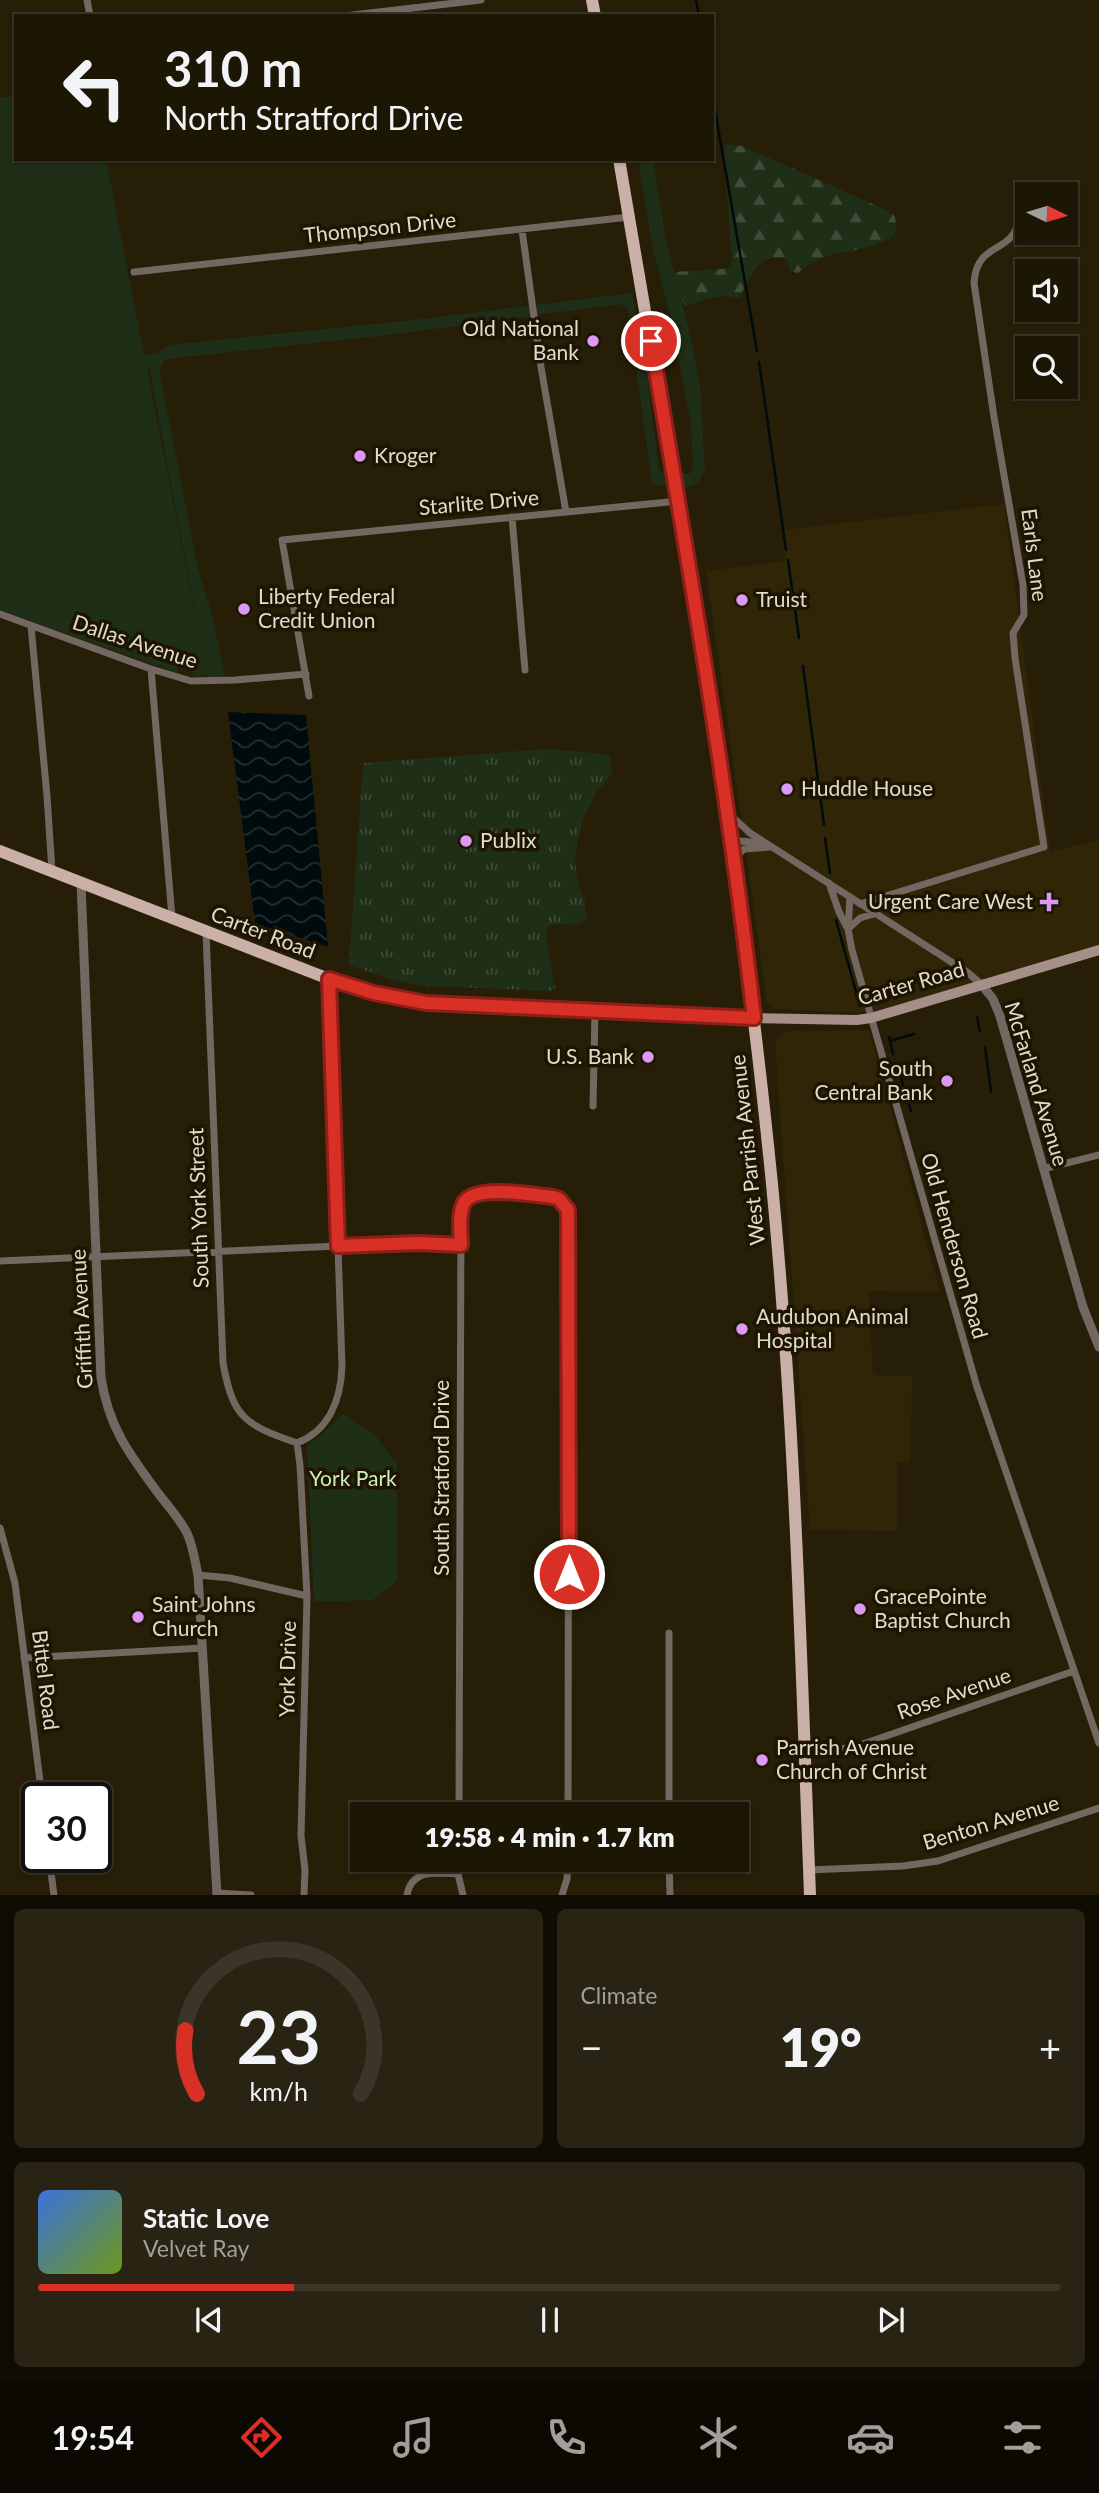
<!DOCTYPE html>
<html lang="en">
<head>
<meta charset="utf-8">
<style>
	:root { --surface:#1c1605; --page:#292313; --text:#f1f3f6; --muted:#a09f9a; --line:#3a3527; --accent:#d93025 }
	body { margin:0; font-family:Lato,sans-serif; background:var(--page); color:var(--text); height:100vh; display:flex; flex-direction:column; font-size:26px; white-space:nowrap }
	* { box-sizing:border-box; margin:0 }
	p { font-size:23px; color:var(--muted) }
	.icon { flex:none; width:38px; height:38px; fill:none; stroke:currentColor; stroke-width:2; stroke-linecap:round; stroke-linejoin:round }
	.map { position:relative; height:1895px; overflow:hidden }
	.sheet { display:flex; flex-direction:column; gap:14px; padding:14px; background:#0f0c03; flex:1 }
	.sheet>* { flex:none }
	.hud { position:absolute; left:14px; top:14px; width:700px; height:147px; border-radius:0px; box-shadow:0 2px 5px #0004,0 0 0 2px var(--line); background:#1c1605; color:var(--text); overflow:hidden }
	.needle { width:46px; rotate:95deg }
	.tools { position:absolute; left:1015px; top:182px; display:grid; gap:14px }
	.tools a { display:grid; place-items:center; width:63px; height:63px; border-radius:0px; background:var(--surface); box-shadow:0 2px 5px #0004,0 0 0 2px var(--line); font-size:35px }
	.speed { position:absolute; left:21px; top:1782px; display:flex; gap:14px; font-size:35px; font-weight:700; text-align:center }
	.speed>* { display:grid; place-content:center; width:91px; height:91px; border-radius:50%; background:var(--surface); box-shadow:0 2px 5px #0004,0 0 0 2px var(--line); line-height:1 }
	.speed .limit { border:4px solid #111; border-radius:10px; background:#fff; color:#111 }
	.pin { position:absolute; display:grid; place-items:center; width:60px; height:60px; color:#fff; margin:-30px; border:4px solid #fff; border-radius:50%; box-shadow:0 2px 7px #0007 }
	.me { position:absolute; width:77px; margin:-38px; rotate:0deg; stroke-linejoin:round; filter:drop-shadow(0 0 5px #0008) }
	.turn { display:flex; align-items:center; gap:24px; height:147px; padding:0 35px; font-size:32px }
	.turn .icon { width:91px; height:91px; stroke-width:2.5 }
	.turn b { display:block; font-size:49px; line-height:60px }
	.big { font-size:52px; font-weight:800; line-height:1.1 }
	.sheet .card { flex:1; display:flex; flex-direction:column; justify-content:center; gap:10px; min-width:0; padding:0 24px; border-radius:10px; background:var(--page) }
	.sheet .dial { align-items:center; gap:0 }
	.dial svg { height:182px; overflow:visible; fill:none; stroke:var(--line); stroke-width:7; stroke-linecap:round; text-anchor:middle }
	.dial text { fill:var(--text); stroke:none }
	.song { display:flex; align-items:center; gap:21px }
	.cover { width:84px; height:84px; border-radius:10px; background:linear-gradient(135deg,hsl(220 70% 55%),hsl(80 70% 35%)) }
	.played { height:7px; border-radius:4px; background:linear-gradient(90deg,var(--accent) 25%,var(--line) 25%) }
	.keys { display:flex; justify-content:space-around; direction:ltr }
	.heat { display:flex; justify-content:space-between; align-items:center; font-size:38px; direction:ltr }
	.sheet .tiles { flex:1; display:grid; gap:14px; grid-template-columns:1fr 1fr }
	.card:last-child { grid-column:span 2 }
	.trip { position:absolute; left:350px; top:1802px; width:399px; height:70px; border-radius:0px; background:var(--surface); box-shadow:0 2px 5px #0004,0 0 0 2px var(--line); font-weight:800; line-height:70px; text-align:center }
	.dock { display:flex; height:112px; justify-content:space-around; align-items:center; background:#0b0902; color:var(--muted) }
	.dock .icon { width:49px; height:49px }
	.dock .on { color:var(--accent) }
	.dock b { font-size:32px; color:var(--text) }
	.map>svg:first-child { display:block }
	.built { fill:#302506 }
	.grass { fill:url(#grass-tufts) }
	.forest { fill:url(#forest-firs) }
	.park { fill:#1f2e17; fill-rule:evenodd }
	.water { fill:url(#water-waves) }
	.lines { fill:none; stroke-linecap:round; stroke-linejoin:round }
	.stream { stroke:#000b0e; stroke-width:2.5 }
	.minor { stroke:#736762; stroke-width:7 }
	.tertiary { stroke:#736762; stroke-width:9 }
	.secondary { stroke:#a49089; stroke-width:10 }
	.primary { stroke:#cab0a7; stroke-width:12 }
	.route-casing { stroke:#8d1f18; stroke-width:18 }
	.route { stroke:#d93025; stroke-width:12 }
	.poi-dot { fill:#dc99f4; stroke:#1d1401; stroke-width:2.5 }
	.labels { text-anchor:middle; stroke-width:7; stroke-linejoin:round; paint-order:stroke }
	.street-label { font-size:21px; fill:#e1dbce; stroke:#1d1401 }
	.poi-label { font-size:21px; fill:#e1dbce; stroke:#1d1401; text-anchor:start }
	.park-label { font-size:21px; fill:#caefb7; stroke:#1d1401 }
</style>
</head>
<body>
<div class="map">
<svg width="1099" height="1895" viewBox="0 0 1099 1895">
	<defs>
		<pattern id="grass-tufts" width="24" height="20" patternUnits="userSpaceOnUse" patternTransform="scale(1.75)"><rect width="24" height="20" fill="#1f2e17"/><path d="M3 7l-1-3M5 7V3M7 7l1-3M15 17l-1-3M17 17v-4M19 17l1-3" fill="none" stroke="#3f4c38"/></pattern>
		<pattern id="forest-firs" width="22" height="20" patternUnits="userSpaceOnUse" patternTransform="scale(1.75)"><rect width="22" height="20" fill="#1f2e17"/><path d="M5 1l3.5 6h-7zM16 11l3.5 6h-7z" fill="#3f4c38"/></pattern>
		<pattern id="water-waves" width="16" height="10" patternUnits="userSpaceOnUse" patternTransform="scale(1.75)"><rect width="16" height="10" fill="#000b0e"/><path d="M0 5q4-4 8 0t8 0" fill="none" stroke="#252e30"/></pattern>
	</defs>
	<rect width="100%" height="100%" fill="#261e07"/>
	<!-- built -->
	<path class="built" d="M1004 504 1050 852 1099 839V945L882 1010 857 1013 775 1009 767 1002 706 571 785 561 782 530Z
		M869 1030 940 1292 869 1291 873 1375 912 1376 911 1461H897V1531L810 1530 775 1044 777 1037 782 1033 790 1031Z"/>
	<!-- grass -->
	<path class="grass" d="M548 749 604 754 610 757 612 774 595 794 583 819 578 838 575 863 579 887 585 901 586 920C574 930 559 920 547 927L546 935 555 988 550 991 427 986 397 981 349 965 363 763Z"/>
	<!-- forest -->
	<path class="forest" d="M726 144 742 146 884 209 894 215 897 225 894 236C861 257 830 245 798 273L790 271 786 259C760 251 748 278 740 298L726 296 706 299 686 306 677 293 672 272 723 269 732 266 724 151Z"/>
	<!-- park -->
	<path class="park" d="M16 96V159H106L144 355 158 353 168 345 413 320 632 293 648 381 659 471 689 474 693 468 691 423 670 315 652 244 638 159H653L666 240 688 325 700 384 705 468C699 496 674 486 652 484L628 308 619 304 389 335 166 359 159 369 198 569 212 615 225 676 208 679 207 675 193 676V666L179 663 177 673 0 610V98ZM151 367V377L204 660 147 368Z
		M343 1414 375 1435 397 1464V1581L373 1600 314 1602 307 1445 321 1435Z"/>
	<!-- water -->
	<path class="water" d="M228 712 306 715 328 947 255 923Z"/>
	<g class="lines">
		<!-- stream -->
		<path class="stream" d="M696 0 699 16
			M712 93 757 351
			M759 362 786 550
			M788 560 799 638
			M803 666 824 825
			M825 838 830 873
			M836 920 860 1006
			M977 1017 980 1031
			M889 1037 893 1054
			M890 1041 914 1034
			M985 1047 991 1092
			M899 1071 911 1111"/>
		<!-- minor -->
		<path class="minor" d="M87 0 90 16
			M344 16 481 0
			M522 230 541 367 566 512
			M134 272 629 217
			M512 517 525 670
			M0 614 151 669 191 681 235 680 306 674
			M31 626 47 796 52 871
			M151 669 172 917
			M309 696 282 540 679 501
			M727 812 750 833 967 972 981 984
			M730 840 761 843
			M734 859 744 849 770 847
			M829 883 839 912 848 929 860 918 874 914
			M850 897 848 929 852 950 977 1387 1099 1743
			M860 904 1044 847 1015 658 1013 633 1024 615 1023 585 994 417 974 283C977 238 1015 257 1019 216
			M206 932 223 1363C233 1418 245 1425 297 1443
			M593 1106 595 1012
			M1043 1169 1099 1155
			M0 1261 338 1246 418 1243 461 1245
			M297 1443C330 1430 341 1398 342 1366L329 979
			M297 1443 300 1465 307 1596 301 1836 305 1870 304 1895
			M0 1528 15 1583 42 1797
			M198 1575 230 1578 307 1596
			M24 1658 203 1648
			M804 1752 833 1751 863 1744 1074 1671
			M459 1815 461 1212 467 1198C482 1188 551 1192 565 1204L569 1217 568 1815
			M669 1815V1633
			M49 1857 54 1895
			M457 1860 458 1874 463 1895
			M669 1860 670 1895
			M809 1870 903 1866 938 1861 1099 1808
			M217 1893 251 1895
			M407 1895C412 1868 437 1873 458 1874
			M562 1895 567 1879 568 1860"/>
		<!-- tertiary -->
		<path class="tertiary" d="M81 883 101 1377C108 1426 129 1454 158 1493 168 1506 179 1518 187 1533 193 1546 195 1561 198 1575L217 1895
			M981 984 993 999 1000 1016 1083 1307 1099 1347"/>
		<!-- secondary -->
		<path class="secondary" d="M754 1018 857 1020 871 1018 1099 950"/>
		<!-- primary -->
		<path class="primary" d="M592 0 595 16
			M619 159C677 500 738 840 772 1184 795 1420 801 1658 810 1895
			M0 851 329 979 394 998 464 1006 754 1018"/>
	</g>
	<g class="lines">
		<!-- route casing -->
		<g class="route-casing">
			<path id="route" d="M569 1574 568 1210 559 1199 553 1197C533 1195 471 1183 463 1205 458 1217 461 1233 461 1245L418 1243 338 1246 329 979 374 993 426 1003 754 1018C728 791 689 566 651 341"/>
		</g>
		<!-- route -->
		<use href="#route" class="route"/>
	</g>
	<!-- markers -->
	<g class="poi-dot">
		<circle cx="593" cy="341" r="7"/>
		<circle cx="360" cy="456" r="7"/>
		<circle cx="742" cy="600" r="7"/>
		<circle cx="244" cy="609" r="7"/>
		<circle cx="787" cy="789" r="7"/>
		<circle cx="466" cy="841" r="7"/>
		<path d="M1045.5 891.5h7v7h7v7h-7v7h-7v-7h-7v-7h7z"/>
		<circle cx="648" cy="1057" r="7"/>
		<circle cx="947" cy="1081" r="7"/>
		<circle cx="742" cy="1329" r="7"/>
		<circle cx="860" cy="1609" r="7"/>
		<circle cx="138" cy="1617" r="7"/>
		<circle cx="762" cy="1760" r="7"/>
	</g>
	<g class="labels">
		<!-- street labels -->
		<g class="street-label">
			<text transform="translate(380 228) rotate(-6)" y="7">Thompson Drive</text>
			<text transform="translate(479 503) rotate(-5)" y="7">Starlite Drive</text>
			<text transform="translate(1034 555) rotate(83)" y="7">Earls Lane</text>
			<text transform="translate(135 642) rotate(18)" y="7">Dallas Avenue</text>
			<text transform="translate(263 933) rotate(21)" y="7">Carter Road</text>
			<text transform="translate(911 984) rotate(-16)" y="7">Carter Road</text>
			<text transform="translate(1036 1084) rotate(73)" y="7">McFarland Avenue</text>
			<text transform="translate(748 1150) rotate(-96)" y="7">West Parrish Avenue</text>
			<text transform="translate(199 1208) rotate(-92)" y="7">South York Street</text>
			<text transform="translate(954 1246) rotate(74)" y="7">Old Henderson Road</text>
			<text transform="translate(82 1319) rotate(-93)" y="7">Griffith Avenue</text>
			<text transform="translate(442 1478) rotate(-90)" y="7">South Stratford Drive</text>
			<text transform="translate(288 1669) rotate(-89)" y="7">York Drive</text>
			<text transform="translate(45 1680) rotate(83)" y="7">Bittel Road</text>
			<text transform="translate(954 1694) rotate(-19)" y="7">Rose Avenue</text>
			<text transform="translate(991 1823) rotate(-17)" y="7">Benton Avenue</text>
		</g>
		<!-- poi labels -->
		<g class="poi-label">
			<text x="579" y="336" text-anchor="end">Old National<tspan x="579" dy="24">Bank</tspan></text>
			<text x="374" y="463">Kroger</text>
			<text x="258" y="604">Liberty Federal<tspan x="258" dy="24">Credit Union</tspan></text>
			<text x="756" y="607">Truist</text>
			<text x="801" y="796">Huddle House</text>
			<text x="480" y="848">Publix</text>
			<text x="1033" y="909" text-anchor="end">Urgent Care West</text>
			<text x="634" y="1064" text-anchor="end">U.S. Bank</text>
			<text x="933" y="1076" text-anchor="end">South<tspan x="933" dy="24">Central Bank</tspan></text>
			<text x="756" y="1324">Audubon Animal<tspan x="756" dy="24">Hospital</tspan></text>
			<text x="874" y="1604">GracePointe<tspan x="874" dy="24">Baptist Church</tspan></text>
			<text x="152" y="1612">Saint Johns<tspan x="152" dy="24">Church</tspan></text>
			<text x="776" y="1755">Parrish Avenue<tspan x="776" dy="24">Church of Christ</tspan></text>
		</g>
		<!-- park labels -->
		<g class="park-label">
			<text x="353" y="1486">York Park</text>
		</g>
	</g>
</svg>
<div class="tools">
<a><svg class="needle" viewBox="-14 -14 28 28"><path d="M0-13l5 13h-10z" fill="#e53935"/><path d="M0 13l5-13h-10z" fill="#a09f9a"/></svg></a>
<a><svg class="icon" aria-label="sound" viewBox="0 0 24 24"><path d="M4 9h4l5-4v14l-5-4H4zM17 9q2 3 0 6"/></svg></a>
<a><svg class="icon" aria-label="search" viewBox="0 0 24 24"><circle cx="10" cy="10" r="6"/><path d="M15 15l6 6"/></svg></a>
</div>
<div class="speed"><div class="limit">30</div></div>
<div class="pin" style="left:651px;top:341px;background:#d93025"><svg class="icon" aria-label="arrive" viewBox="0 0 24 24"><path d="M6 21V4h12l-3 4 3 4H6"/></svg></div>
<svg class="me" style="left:569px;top:1574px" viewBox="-20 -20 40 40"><circle r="17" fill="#d93025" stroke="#fff" stroke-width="3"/><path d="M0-11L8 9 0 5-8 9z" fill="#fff"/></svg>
<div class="trip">19:58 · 4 min · 1.7 km</div>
<div class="hud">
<div class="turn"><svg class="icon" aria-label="left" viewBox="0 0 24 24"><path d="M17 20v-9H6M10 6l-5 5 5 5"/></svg><div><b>310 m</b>North Stratford Drive</div></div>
</div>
</div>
<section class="sheet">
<div class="tiles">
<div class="card dial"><svg viewBox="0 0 100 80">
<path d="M14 69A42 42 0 1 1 86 69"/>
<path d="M14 69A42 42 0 0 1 9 41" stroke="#d93025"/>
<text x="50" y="56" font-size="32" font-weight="700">23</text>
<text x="50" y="72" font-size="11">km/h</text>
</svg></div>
<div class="card"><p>Climate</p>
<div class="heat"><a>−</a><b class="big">19°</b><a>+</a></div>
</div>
<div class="card">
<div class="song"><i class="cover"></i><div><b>Static Love</b><p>Velvet Ray</p></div></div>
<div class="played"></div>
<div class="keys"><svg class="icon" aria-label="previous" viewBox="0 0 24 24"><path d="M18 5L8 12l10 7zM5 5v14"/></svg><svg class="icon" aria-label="pause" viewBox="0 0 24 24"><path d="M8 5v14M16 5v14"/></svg><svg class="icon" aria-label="next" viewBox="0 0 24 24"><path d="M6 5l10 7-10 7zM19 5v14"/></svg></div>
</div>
</div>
</section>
<nav class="dock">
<b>19:54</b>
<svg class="icon on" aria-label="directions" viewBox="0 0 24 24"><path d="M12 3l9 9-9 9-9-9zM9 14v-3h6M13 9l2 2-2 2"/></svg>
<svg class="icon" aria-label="music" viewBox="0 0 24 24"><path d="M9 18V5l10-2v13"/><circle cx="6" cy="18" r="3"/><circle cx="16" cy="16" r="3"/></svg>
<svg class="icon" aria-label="phone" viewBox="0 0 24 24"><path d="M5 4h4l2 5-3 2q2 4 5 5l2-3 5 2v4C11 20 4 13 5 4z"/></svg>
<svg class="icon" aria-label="climate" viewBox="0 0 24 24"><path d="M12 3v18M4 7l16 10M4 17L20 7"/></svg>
<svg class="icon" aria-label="car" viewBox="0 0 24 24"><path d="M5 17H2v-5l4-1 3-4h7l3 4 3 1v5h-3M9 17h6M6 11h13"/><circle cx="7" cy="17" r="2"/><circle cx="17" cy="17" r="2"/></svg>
<svg class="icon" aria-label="filters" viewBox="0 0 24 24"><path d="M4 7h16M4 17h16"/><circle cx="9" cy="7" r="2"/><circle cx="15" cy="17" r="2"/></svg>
</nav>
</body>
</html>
